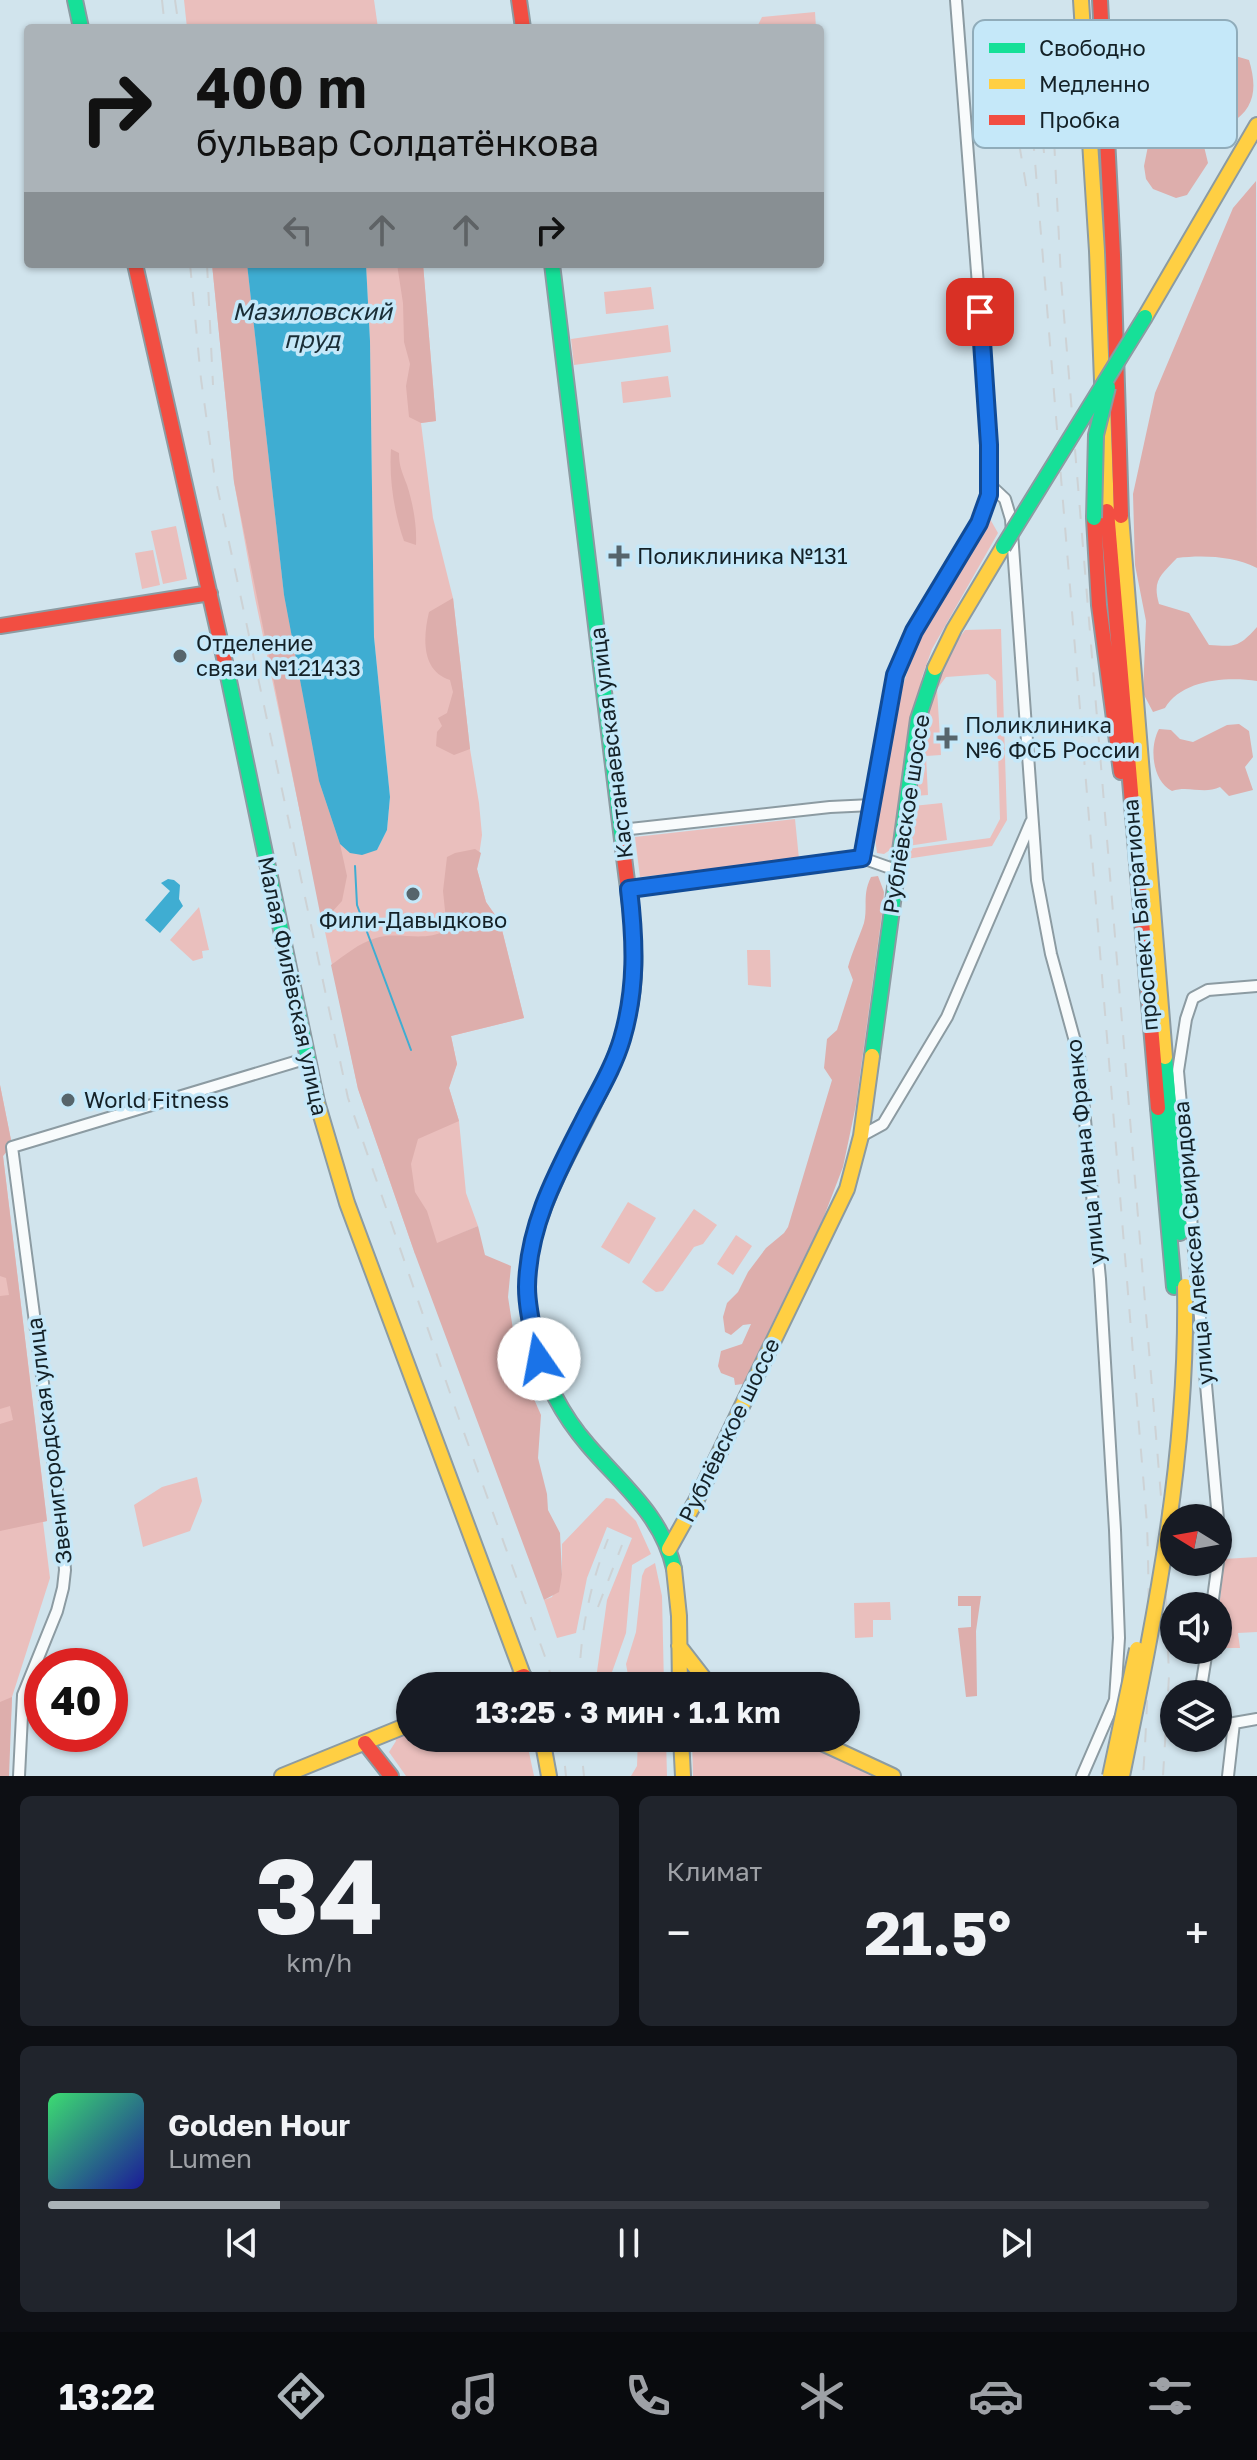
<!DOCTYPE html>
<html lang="ru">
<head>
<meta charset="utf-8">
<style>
	:root { --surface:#171b24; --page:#20242c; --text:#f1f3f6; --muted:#9ea1a6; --line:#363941; --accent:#abb3b8 }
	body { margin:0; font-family:"Golos Text",sans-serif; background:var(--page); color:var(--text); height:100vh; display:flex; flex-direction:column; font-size:30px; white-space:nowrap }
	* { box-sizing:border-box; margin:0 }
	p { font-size:26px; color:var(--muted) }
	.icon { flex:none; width:44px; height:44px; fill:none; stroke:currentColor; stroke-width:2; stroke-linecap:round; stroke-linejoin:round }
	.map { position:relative; height:1776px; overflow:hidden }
	.drawer { display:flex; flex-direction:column; gap:20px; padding:20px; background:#0d0f14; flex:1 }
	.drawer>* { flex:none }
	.hud { position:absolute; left:24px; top:24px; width:800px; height:244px; border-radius:8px; box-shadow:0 2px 6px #0004; background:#abb3b8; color:#111; overflow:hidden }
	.needle { width:52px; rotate:281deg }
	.buttons { position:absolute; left:1160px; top:1504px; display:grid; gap:16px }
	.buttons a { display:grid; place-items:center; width:72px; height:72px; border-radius:50%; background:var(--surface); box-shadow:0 2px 6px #0004; font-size:40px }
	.speed { position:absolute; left:24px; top:1648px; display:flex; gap:16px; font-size:40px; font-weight:700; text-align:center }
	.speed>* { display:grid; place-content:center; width:104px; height:104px; border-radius:50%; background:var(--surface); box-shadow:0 2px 6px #0004; line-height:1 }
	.speed .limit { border:12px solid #d22; background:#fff; color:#111 }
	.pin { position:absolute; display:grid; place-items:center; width:68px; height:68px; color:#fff; margin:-34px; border-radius:16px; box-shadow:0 4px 12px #0006 }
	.me { position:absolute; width:88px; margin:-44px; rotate:348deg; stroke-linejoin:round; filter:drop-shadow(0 0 6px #0008) }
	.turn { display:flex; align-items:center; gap:28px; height:168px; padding:0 40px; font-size:36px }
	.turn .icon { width:104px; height:104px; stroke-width:2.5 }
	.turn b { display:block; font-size:56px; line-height:68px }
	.lanes { display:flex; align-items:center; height:76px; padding:0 40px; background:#0003; justify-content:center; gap:40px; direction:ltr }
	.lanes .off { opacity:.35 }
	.big { font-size:60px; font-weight:700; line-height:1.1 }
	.drawer .card { flex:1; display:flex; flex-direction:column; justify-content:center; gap:12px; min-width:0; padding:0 28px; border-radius:12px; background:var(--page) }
	.drawer .dial { align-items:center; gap:0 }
	.dial b { font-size:104px; line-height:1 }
	.song { display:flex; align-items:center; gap:24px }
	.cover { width:96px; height:96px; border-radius:12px; background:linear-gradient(135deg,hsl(140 70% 55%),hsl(240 70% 35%)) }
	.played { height:8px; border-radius:4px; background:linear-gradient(90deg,var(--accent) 20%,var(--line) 20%) }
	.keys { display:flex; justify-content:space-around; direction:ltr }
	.heat { display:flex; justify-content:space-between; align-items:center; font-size:44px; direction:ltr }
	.drawer .tiles { flex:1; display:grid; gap:20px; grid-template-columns:1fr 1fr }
	.card:last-child { grid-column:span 2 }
	.trip { position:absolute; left:396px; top:1672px; width:464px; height:80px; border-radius:40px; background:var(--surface); box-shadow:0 2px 6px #0004; font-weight:700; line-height:80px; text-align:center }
	.tabs { display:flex; height:128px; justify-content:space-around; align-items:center; background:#090b0e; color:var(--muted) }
	.tabs .icon { width:56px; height:56px }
	.tabs .active { color:var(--accent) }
	.tabs b { font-size:36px; color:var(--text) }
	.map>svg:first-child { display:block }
	.green { fill:#eabfbd }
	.forest { fill:#ddaeac }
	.water { fill:#3fadd2 }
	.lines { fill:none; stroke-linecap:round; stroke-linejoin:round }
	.stream { stroke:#3fadd2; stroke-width:2 }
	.street-casing { stroke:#8c9ba2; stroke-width:14 }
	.fast-casing { stroke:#8c9ba2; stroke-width:18 }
	.slow-casing { stroke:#8c9ba2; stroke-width:18 }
	.jam-casing { stroke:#8c9ba2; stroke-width:18 }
	.street { stroke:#f8fbfc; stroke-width:10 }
	.fast { stroke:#16e098; stroke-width:14 }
	.slow { stroke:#ffcf43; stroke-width:14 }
	.jam { stroke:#f24e42; stroke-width:14 }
	.rail { stroke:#cdd2d5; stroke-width:2; stroke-dasharray:14 14; stroke-linecap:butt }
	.fast-bridge-casing { stroke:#8c9ba2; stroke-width:18; stroke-linecap:butt }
	.slow-bridge-casing { stroke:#8c9ba2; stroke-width:18; stroke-linecap:butt }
	.fast-bridge { stroke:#16e098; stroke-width:14 }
	.slow-bridge { stroke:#ffcf43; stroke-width:14 }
	.route-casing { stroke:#114b97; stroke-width:20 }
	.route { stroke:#1a73e8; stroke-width:14 }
	.poi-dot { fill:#56656c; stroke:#c5e8f9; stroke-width:3 }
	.labels { text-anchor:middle; stroke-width:7; stroke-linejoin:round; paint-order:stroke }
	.poi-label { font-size:22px; fill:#142127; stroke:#c5e8f9; text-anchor:start }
	.street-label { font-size:22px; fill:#142127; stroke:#c5e8f9 }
	.water-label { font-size:24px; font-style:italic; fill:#192d36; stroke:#c5e8f9 }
	.key { fill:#c5e8f9; stroke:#90acba; stroke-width:2 }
	.key-label { font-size:22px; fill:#142127 }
</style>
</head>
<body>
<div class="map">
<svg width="1257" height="1776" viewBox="0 0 1257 1776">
	<rect width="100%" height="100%" fill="#d1e4ed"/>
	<!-- green -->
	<path class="green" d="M184 0H374L378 28H187Z
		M815 12 816 28H760L758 25 762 17Z
		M212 264H247L284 595 377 850 387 830 390 797 374 637 370 341 366 264H423L436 421 421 423 433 518 453 598 470 749 479 803 482 835 477 869 486 902 500 922 524 1018 451 1036 457 1064 449 1088 459 1121 466 1193 478 1226 415 1254 358 1089 255 598 234 482Z
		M651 287 654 309 606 314 604 292Z
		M668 325 671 352 574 365 571 339Z
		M668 376 671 397 623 403 621 382Z
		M990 519 998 533 932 649 922 677 895 840 890 850 884 854 877 853 875 838C884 783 889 724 908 670 926 617 963 569 990 519Z
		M176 526 187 579 163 584 151 531Z
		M153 550 160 585 142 589 135 553Z
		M1001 629 1007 820 992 846 906 859 907 849 990 838 1000 819 996 681 988 674 946 677 937 689 941 755 926 756 928 795 914 796 927 712 943 660 965 630Z
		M942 803 947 840 908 846 913 806Z
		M795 819 799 859 640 877 635 837Z
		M199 907 209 950 202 951 203 958 193 961 170 940Z
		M747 950H770L771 987 748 985Z
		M0 1085 12 1145 3 1156 47 1521 43 1522 50 1578 12 1697 8 1776H0Z
		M628 1202 656 1218 629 1264 601 1247Z
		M694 1209 717 1225 703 1244 694 1247 663 1291 656 1292 642 1282Z
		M736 1235 752 1246 733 1275 717 1264Z
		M197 1477 202 1501 190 1531 143 1547 134 1505 162 1487Z
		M606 1498 614 1499 636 1521 651 1554 632 1565 626 1633 607 1686H595L607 1600 632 1538 607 1527 587 1578 576 1633 557 1638 544 1600 552 1597 562 1575V1544Z
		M1257 1557V1632L1238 1633 1240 1648H1218V1628L1228 1629 1227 1622 1218 1620 1224 1559Z
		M655 1563 662 1596 664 1686H630L626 1664 636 1632 642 1576 645 1569Z
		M890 1602 891 1620H873V1637L855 1638 854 1603Z
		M410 1730V1738H526L534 1776H406L389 1752 396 1741 394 1736Z
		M638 1738H666L667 1776H631L637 1766Z
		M692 1738H802L884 1776H693Z"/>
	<!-- forest -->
	<path class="forest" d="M1225 53 1249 60C1257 87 1256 108 1230 124L1218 122 1206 127 1202 138 1208 163 1187 195 1176 198 1153 189 1146 179 1144 166 1149 141 1142 117 1147 93 1135 87 1139 74 1176 65 1201 63Z
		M1256 181 1257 568C1233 556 1203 555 1177 558 1161 575 1152 580 1159 604L1189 613 1209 645C1236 647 1239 647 1257 627V681C1227 676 1181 680 1165 708L1153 712 1143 693 1146 621 1135 565 1133 494 1155 393 1233 208Z
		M212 264H247L284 595 319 781 340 844 347 876 342 901 322 923 234 482Z
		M397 264H423L436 421 421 423 409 417 406 386 410 364 404 342 403 303Z
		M391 449 399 453C399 466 402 472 407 485 413 504 417 525 416 545L404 541C394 512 389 480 391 449Z
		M453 598 470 749 454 755 436 746 437 732 442 726 438 718 447 713 453 692 450 680C421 671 423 637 429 612Z
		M1239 724 1249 731 1253 757 1245 767 1253 790 1229 796 1220 787C1203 795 1189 785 1172 791 1152 781 1149 747 1159 729L1171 730 1180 739 1193 742 1227 725Z
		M475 849 481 853 477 869 486 902 500 922 524 1018 451 1036 457 1064 449 1088 459 1121 418 1139 411 1164 415 1192 427 1211 437 1243 478 1226 485 1255 511 1266 508 1297 514 1336 523 1374 541 1415 538 1458 547 1494 548 1510 560 1533 562 1575 559 1592 544 1600 415 1254 358 1089 331 965C345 955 359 943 376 938 400 931 423 943 447 930L443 891 447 857 455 853Z
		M878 876 884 892 883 907 856 1105 843 1167 823 1219 743 1384 735 1385 734 1378 721 1373 718 1366 721 1351 742 1344 751 1324 743 1325 731 1335 725 1332 723 1317 727 1303 738 1292 748 1272 766 1248 784 1233 788 1227 832 1080 824 1068 827 1039 837 1030 853 980 848 967C852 952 859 938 864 923 868 907 862 895 871 877Z
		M0 1085 12 1145 3 1156 47 1521 0 1531V1424L13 1420 10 1406 0 1409V1296L9 1295 6 1278 0 1276Z
		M958 1596H981L976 1631 977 1696 966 1697 958 1628 971 1627V1606H958Z
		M12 1697 9 1776H0V1702Z"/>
	<!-- water -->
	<path class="water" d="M247 264H366L370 341 374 637 390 797 387 830 377 850 362 855 350 853 340 844 319 781 284 595Z
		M168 879 174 880 180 885 179 899 183 906 160 933 145 920 170 891 161 883Z"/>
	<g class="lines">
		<!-- stream -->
		<path class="stream" d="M355 866 357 905 411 1050"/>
		<!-- street casing -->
		<g class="street-casing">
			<path id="street" d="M990 485 1005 499 1011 519 1037 880 1051 954 1079 1056 1100 1279 1115 1530 1119 1638 1115 1700 1082 1776
				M621 830 830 807 872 805
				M862 858 889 702 902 656 914 631 979 523 989 495 985 376 956 0
				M629 889 862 858 896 870
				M861 1136 883 1124 947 1017 1031 822
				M1218 1556V1519L1178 1071 1186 1019 1193 998 1208 990 1257 986
				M1212 1606 1218 1562
				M1200 1694 1207 1650
				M1218 1724 1234 1723
				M19 1776 23 1695 57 1611 63 1588 65 1570 62 1528 12 1147 308 1058
				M1228 1776 1234 1723 1257 1719"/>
		</g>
		<!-- fast casing -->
		<g class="fast-casing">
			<path id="fast" d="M75 0 81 28
				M552 264 623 848
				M227 671 317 1102
				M872 1056 918 719 935 668
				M1165 1057 1180 1233
				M1158 1108 1174 1287
				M537 1227C512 1302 538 1387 588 1445 621 1484 663 1516 674 1569"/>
		</g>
		<!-- slow casing -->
		<g class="slow-casing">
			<path id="slow" d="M1081 0 1097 251 1107 511
				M1145 317 1257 125
				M1121 516 1165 1057
				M935 668 954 629 1003 547
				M317 1102 347 1203 527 1686
				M669 1549 697 1499 847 1189 861 1136 872 1056
				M674 1569 679 1616 680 1686
				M679 1646 710 1686
				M542 1738 549 1776
				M681 1738 683 1776
				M811 1738 893 1776
				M282 1776 410 1724"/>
		</g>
		<!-- jam casing -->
		<g class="jam-casing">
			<path id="jam" d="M519 0 523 28
				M1100 0 1113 255 1121 516
				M135 264 227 671
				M1107 511 1158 1108
				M1094 518 1099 605 1121 772
				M0 626 210 593
				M537 1227C562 1148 620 1079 632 995 639 947 628 896 623 848
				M501 1686 524 1676
				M365 1743 391 1776"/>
		</g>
		<!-- street -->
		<use href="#street" class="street"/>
		<!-- fast -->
		<use href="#fast" class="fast"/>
		<!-- slow -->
		<use href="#slow" class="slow"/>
		<!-- jam -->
		<use href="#jam" class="jam"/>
		<!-- rail -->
		<path class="rail" d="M162 0 165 28
			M175 0 179 28
			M1050 58 1061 279 1163 1521 1169 1676 1163 1776
			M1036 59 1044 153
			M1012 61 1017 131 1028 197
			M1033 137 1147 1524C1150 1608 1149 1692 1143 1776
			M190 264 201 379 214 472 348 1098 458 1416 548 1665 553 1686
			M207 264 213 385
			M598 1607 622 1545
			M579 1686C580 1635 589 1587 608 1539
			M562 1738 566 1776
			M580 1738 584 1776"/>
		<!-- fast-bridge casing -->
		<g class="fast-bridge-casing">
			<path id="fast-bridge" d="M1094 518 1096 435 1108 387
				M1003 547 1145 317"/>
		</g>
		<!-- slow-bridge casing -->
		<g class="slow-bridge-casing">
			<path id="slow-bridge" d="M1110 1776 1137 1649
				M1122 1776C1156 1610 1188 1457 1185 1286"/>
		</g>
		<!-- fast-bridge -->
		<use href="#fast-bridge" class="fast-bridge"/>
		<!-- slow-bridge -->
		<use href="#slow-bridge" class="slow-bridge"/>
	</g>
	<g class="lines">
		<!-- route casing -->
		<g class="route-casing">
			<path id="route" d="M539 1359C534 1335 527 1311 527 1287 528 1224 558 1171 586 1116 599 1091 614 1066 622 1039 637 988 635 941 629 889L862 858 895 675 914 631 979 523 989 495V445L980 312"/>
		</g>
		<!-- route -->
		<use href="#route" class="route"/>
	</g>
	<!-- markers -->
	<g class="poi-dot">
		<path d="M615 544h8v8h8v8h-8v8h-8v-8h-8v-8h8z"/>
		<circle cx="180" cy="656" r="8"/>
		<path d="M943 726h8v8h8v8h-8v8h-8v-8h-8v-8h8z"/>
		<circle cx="413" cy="894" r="8"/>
		<circle cx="68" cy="1100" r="8"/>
	</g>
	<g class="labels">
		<!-- poi labels -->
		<g class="poi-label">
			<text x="637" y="564">Поликлиника №131</text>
			<text x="196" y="651">Отделение<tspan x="196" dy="25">связи №121433</tspan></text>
			<text x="965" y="733">Поликлиника<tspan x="965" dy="25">№6 ФСБ России</tspan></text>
			<text x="413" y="928" text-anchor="middle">Фили-Давыдково</text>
			<text x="84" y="1108">World Fitness</text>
		</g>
		<!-- street labels -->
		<g class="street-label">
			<text transform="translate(611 743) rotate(-97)" y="8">Кастанаевская улица</text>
			<text transform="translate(906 814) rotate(-81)" y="8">Рублёвское шоссе</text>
			<text transform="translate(1140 915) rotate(-95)" y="8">проспект Багратиона</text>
			<text transform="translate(293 986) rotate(78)" y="8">Малая Филёвская улица</text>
			<text transform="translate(1085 1152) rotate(-96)" y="8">улица Ивана Франко</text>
			<text transform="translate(1193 1243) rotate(-95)" y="8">улица Алексея Свиридова</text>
			<text transform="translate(729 1430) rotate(-64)" y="8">Рублёвское шоссе</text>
			<text transform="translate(49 1441) rotate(-97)" y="8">Звенигородская улица</text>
		</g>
		<!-- water labels -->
		<g class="water-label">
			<text x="312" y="320">Мазиловский<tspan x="312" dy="28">пруд</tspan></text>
		</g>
	</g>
	<!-- legend -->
	<rect x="973" y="20" width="264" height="128" rx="12" class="key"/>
	<rect x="989" y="43" width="36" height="10" fill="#16e098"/>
	<rect x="989" y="79" width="36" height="10" fill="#ffcf43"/>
	<rect x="989" y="115" width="36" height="10" fill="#f24e42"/>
	<g class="key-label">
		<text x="1039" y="56">Свободно</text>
		<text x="1039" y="92">Медленно</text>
		<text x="1039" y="128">Пробка</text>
	</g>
</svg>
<div class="buttons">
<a><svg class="needle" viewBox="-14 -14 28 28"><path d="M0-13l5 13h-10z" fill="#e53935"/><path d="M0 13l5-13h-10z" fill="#9ea1a6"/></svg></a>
<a><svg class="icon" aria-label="sound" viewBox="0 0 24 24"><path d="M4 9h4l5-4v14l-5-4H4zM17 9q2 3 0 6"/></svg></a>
<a><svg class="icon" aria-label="layers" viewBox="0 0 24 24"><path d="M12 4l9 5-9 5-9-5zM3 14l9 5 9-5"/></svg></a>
</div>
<div class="speed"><div class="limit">40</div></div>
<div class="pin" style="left:980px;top:312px;background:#d93025"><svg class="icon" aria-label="arrive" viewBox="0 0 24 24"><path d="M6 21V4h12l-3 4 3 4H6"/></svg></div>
<svg class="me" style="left:539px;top:1359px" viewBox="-20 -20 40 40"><circle r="19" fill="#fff"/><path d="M0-13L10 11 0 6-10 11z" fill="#1a73e8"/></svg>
<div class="trip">13:25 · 3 мин · 1.1 km</div>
<div class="hud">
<div class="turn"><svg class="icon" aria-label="right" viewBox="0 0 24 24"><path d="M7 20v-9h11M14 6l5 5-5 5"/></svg><div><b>400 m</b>бульвар Солдатёнкова</div></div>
<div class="lanes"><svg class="icon off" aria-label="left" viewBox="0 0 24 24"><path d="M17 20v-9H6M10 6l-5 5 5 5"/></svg><svg class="icon off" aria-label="ahead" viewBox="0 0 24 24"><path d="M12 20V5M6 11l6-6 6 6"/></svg><svg class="icon off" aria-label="ahead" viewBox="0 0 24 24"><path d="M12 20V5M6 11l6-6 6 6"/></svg><svg class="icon" aria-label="right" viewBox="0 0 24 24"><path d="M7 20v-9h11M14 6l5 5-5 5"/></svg></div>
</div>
</div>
<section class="drawer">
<div class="tiles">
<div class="card dial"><b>34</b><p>km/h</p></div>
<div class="card"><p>Климат</p>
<div class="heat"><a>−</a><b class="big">21.5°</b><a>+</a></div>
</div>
<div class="card">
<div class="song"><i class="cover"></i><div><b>Golden Hour</b><p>Lumen</p></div></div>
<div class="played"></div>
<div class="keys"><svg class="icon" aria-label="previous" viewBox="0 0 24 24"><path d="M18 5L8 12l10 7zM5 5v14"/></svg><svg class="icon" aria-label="pause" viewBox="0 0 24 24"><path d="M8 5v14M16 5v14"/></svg><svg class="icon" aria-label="next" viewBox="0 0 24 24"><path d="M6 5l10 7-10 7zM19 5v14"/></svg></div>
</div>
</div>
</section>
<nav class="tabs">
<b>13:22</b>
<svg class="icon active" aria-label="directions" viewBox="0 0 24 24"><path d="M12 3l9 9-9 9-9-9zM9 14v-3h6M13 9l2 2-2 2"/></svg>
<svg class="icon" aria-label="music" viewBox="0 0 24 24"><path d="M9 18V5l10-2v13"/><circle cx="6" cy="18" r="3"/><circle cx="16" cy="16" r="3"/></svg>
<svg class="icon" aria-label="phone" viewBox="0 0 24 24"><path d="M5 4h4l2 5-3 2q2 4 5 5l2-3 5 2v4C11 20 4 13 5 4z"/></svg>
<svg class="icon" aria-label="climate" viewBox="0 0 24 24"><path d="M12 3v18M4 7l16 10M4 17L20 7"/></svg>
<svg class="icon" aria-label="car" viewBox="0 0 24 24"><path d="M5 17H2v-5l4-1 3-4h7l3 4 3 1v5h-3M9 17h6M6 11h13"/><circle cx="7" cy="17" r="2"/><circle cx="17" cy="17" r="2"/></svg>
<svg class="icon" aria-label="filters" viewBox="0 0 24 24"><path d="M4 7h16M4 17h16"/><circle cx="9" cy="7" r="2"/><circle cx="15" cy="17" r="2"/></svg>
</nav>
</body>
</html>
